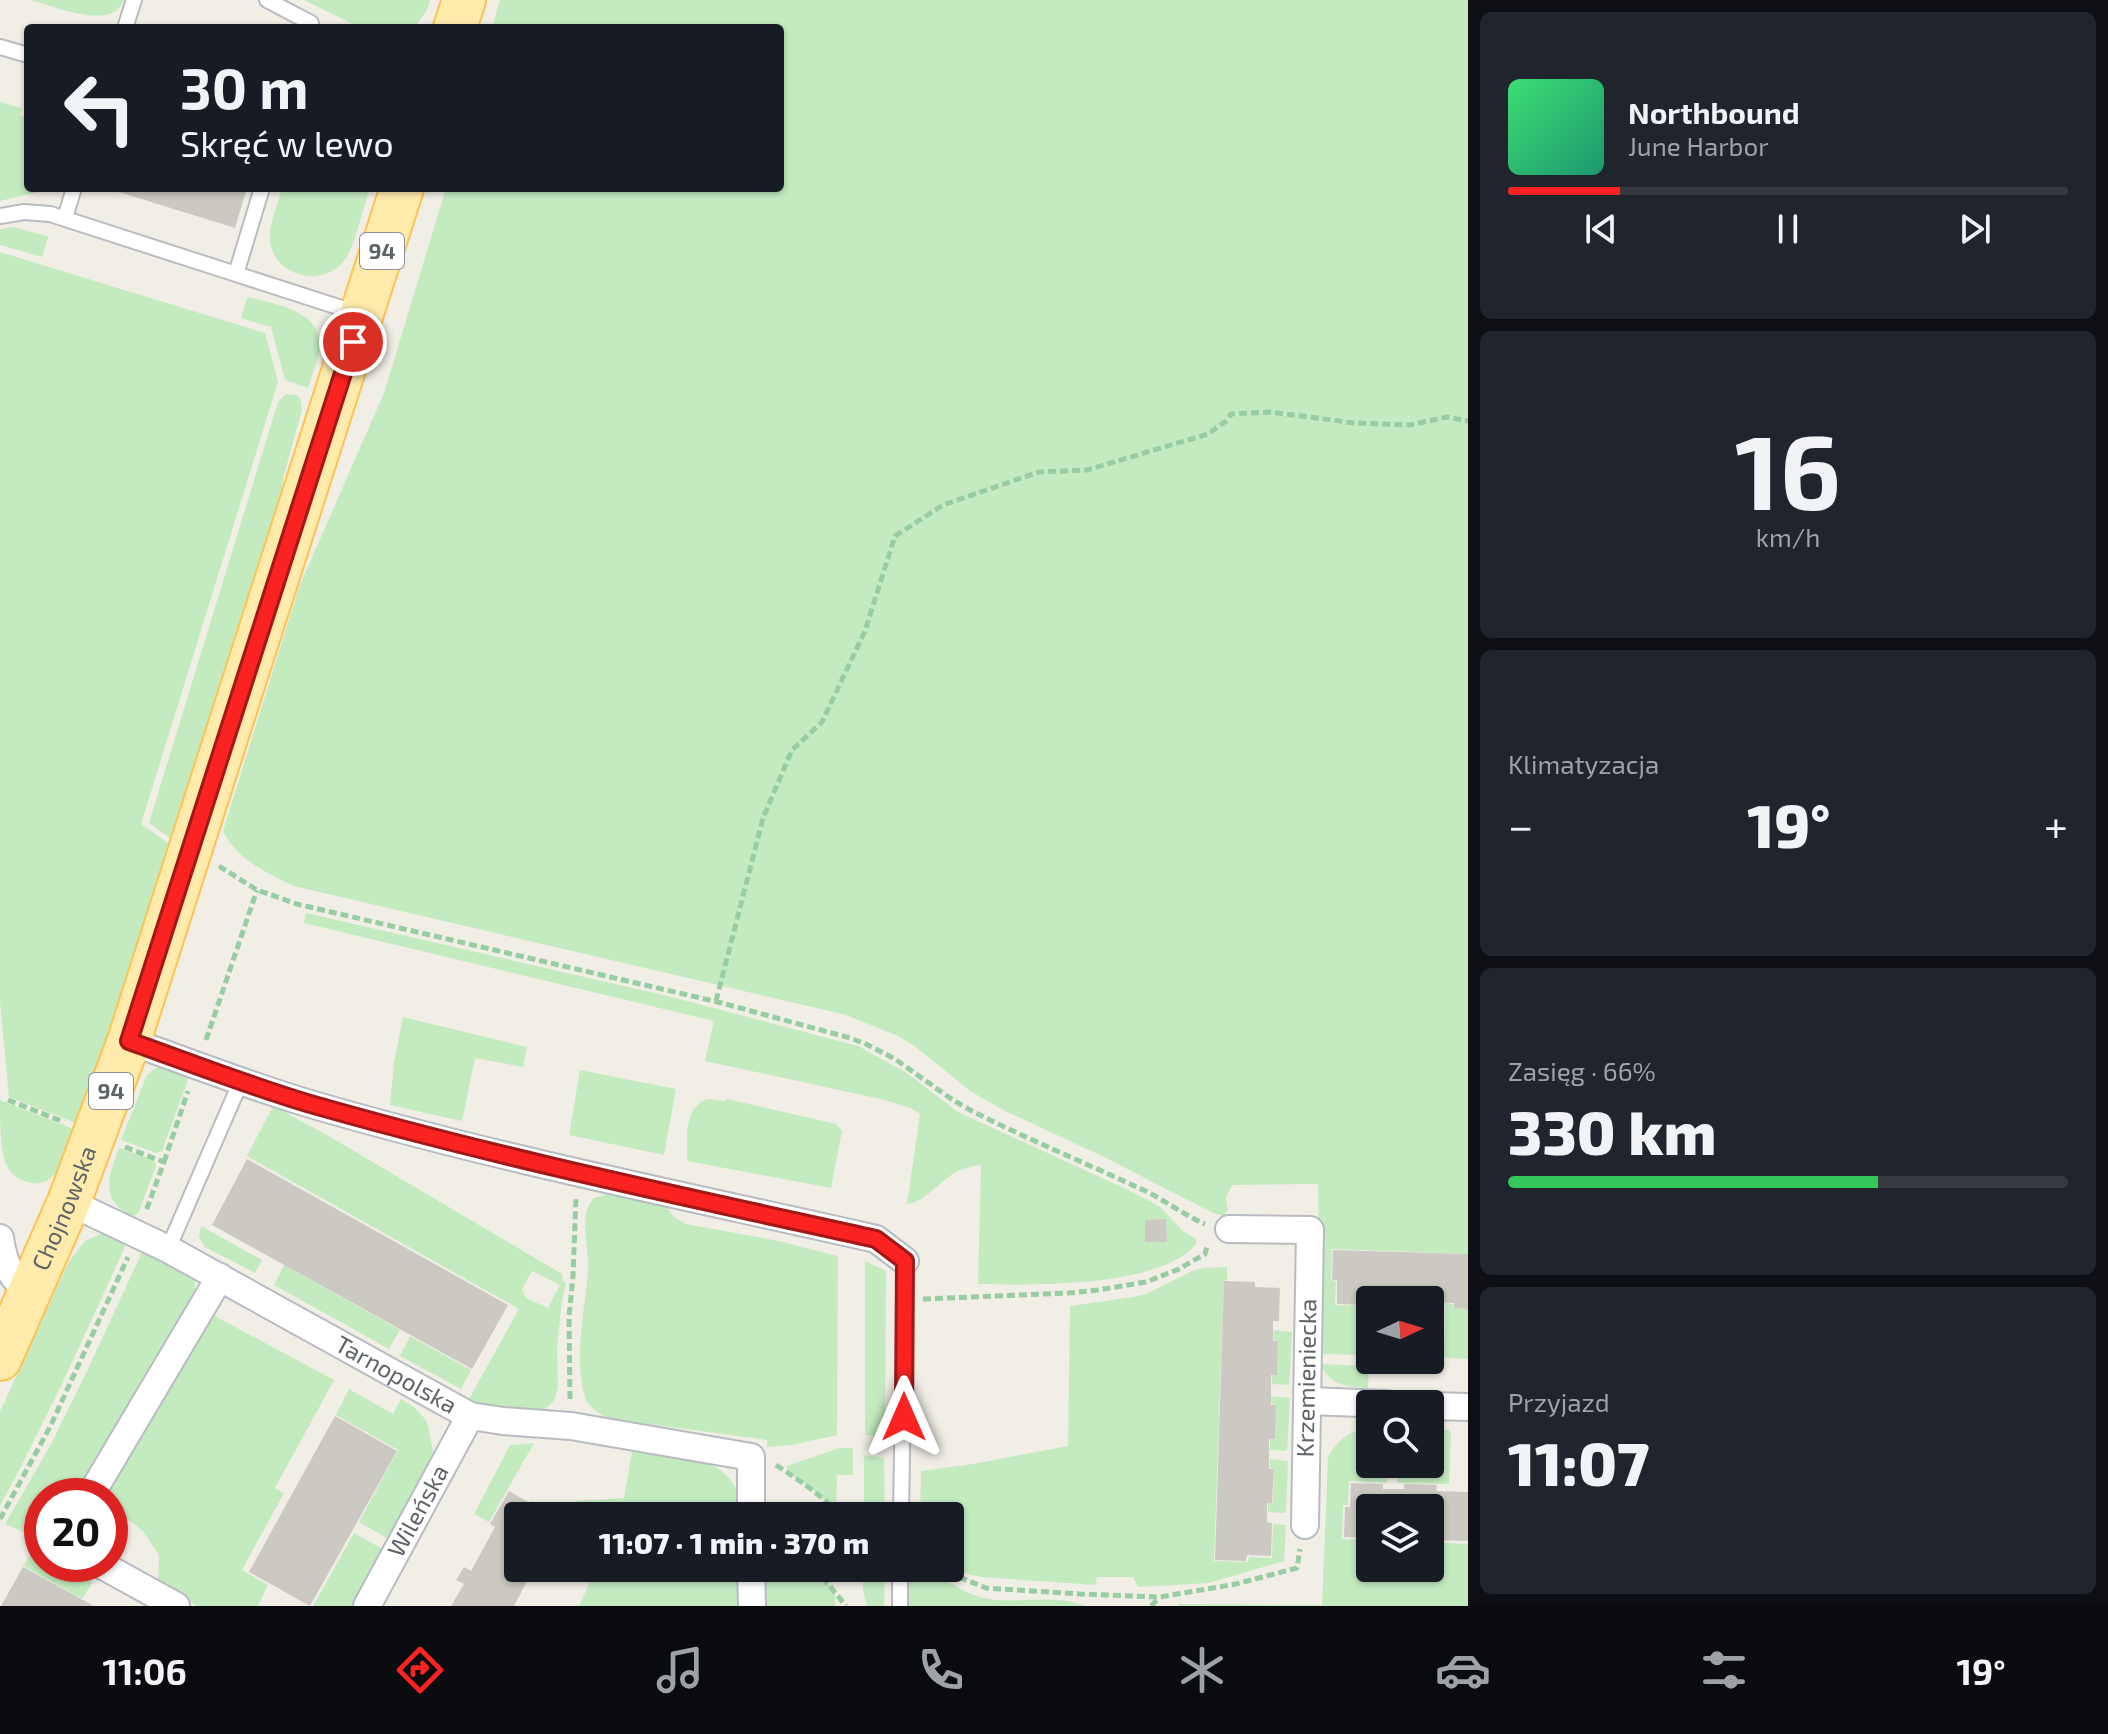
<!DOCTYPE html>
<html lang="pl">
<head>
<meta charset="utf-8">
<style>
	:root { --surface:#171b24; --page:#20242c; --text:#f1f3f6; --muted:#9ea1a6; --line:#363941; --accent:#fb2322 }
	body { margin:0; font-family:"Exo 2",sans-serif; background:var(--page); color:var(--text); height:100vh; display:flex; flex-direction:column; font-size:30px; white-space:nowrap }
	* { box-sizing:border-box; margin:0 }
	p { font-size:26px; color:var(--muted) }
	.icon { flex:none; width:44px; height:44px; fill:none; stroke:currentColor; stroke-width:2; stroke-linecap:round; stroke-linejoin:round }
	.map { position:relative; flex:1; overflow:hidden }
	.panel { display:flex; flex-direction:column; gap:12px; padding:12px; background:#0d0f14; width:640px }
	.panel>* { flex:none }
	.guide { position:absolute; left:24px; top:24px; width:760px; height:168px; border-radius:8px; box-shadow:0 2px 6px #0004; background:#171b24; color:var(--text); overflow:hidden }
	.needle { width:52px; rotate:86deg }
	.fabs { position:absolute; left:1356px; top:1286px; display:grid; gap:16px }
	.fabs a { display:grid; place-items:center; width:88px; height:88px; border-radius:8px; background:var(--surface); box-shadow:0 2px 6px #0004; font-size:40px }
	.speed { position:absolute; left:24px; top:1478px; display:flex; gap:16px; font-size:40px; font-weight:700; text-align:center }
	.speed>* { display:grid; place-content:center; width:104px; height:104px; border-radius:50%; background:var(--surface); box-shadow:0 2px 6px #0004; line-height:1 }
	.speed .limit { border:12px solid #d22; background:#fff; color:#111 }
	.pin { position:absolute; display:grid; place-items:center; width:68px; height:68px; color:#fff; margin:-34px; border:4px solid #fff; border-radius:50%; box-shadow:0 2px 8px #0007 }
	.me { position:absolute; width:88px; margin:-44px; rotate:0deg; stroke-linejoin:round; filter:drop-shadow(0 0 6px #0008) }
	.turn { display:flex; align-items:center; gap:28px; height:168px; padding:0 24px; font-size:36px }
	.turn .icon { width:104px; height:104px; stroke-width:2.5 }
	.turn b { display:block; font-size:56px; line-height:68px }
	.big { font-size:60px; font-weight:800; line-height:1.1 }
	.panel .card { flex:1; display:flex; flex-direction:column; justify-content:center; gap:12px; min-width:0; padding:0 28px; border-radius:12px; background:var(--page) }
	.panel .dial { align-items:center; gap:0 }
	.dial b { font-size:104px; line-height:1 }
	.song { display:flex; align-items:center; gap:24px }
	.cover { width:96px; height:96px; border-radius:12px; background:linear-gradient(135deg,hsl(140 70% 55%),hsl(160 70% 35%)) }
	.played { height:8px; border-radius:4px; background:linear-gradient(90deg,var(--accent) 20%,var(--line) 20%) }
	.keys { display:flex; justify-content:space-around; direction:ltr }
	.heat { display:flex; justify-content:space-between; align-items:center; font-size:44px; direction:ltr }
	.charge { height:12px; border-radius:6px; background:linear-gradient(90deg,#34c759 66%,var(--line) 0) }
	.trip { position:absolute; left:504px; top:1502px; width:460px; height:80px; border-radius:8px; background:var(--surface); box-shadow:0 2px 6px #0004; font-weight:800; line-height:80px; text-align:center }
	.dock { display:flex; height:128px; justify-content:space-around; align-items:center; background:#090b0e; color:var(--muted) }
	.dock .icon { width:56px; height:56px }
	.dock .current { color:var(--accent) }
	.dock b { font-size:36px; color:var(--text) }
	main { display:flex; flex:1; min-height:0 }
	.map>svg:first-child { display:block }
	.green { fill:#c4ebc0; fill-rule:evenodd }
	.building { fill:#ccc9c3 }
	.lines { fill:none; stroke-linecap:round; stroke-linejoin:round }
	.service-casing { stroke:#b8bcc1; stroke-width:18 }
	.minor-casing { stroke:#b8bcc1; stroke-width:30 }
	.primary-casing { stroke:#ffc151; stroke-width:46 }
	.path { stroke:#98cda3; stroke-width:5; stroke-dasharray:8 4; stroke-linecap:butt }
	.service { stroke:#fff; stroke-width:14 }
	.minor { stroke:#fff; stroke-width:26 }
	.primary { stroke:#ffecad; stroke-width:42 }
	.route-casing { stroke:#a31716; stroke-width:20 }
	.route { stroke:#fb2322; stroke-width:14 }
	.labels { text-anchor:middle; stroke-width:6; stroke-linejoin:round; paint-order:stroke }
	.shield { fill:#fff; stroke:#8e9295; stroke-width:2 }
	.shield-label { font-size:22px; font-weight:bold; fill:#5d6368 }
	.street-label { font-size:24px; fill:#5d6368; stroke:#fff }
</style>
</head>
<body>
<main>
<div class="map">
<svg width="1468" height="1606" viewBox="0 0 1468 1606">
	<rect width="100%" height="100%" fill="#f1eee6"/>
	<!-- green -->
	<path class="green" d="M31 0H125C122 3 120 7 117 10 99 25 52 6 31 0Z
		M304 0H430L427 10 414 28H361Z
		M500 0H1468V1254L1332 1249 1331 1280 1336 1281 1335 1305 1368 1306 1367 1352 1364 1355 1321 1354 1318 1184 1232 1185 1226 1198 1228 1210 1224 1216 1213 1213 1102 1156 1005 1111 970 1091 917 1048 898 1036 846 1015 294 886C267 873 237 860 223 831L299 587 384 393 446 188H780V28H492Z
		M0 102 22 108 20 115 28 117V188H51L47 190 0 201Z
		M282 188 289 191 290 188H370C363 208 356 242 346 258 326 289 275 278 270 242 268 224 278 205 282 188Z
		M13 227 47 236 48 238 42 257 0 245V229Z
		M0 252 265 333 278 382 141 824 177 849 79 1124 9 1097 0 1001Z
		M249 297C277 305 325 311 319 351 317 363 312 376 308 388L285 380 271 327 241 318 247 298Z
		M286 394 296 395 300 398 302 410 284 475 274 540 178 844 149 823 278 402Z
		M306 913 676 998 858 1046 907 1073 958 1112 1128 1190 1159 1206 1184 1232 1196 1239V1244C1160 1288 1032 1285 978 1284L981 1165C973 1166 964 1168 956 1172 940 1181 925 1202 907 1204L920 1114 910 1108 885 1100 705 1061 714 1021 304 923Z
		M403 1017 527 1047 523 1067 475 1058 462 1121 390 1105 394 1063Z
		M163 1066 190 1074 162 1151 156 1153 121 1140 147 1075 156 1068Z
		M580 1070 676 1089 664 1155 569 1135Z
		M708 1099 725 1101 727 1099 836 1124 842 1131 831 1188 687 1161C688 1140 682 1107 708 1099Z
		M0 1100 76 1130C67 1152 57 1194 24 1181 16 1178 10 1173 6 1164 0 1149 0 1118 0 1100Z
		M273 1106 327 1135 562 1274 563 1281 566 1283 562 1301 557 1346 558 1388 554 1400 550 1405 538 1413 484 1407 468 1401 519 1309 247 1156ZM532 1271 560 1285 548 1308 526 1298 522 1289Z
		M119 1148 154 1160 156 1166 138 1214 131 1216C99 1200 109 1174 119 1148Z
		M614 1192 659 1197 674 1217 686 1224 779 1241 838 1256 837 1435 792 1445 767 1447V1440L610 1419C599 1414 587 1407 584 1394 574 1355 585 1310 588 1270 589 1252 583 1233 586 1215 587 1208 589 1203 594 1198Z
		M201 1226 262 1260 255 1273 205 1247 199 1237Z
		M103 1233H115L123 1237 126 1243 123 1251C84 1337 45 1423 0 1506V1412L69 1261 85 1241Z
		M144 1248 191 1274 195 1284V1295L82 1496H42V1540L5 1524 51 1444 88 1369Z
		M865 1261 886 1271 885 1436 865 1435Z
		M284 1265 400 1330 389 1349 274 1285Z
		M1227 1267V1280L1224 1281 1214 1561 1248 1562 1249 1557 1272 1558 1273 1524 1286 1525 1284 1561 1209 1583 1138 1587 1133 1577H1097L1095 1585 982 1577 971 1575 950 1567V1516H920L921 1471 973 1464 1068 1446 1070 1306 1133 1297 1146 1294 1194 1270 1204 1268Z
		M1446 1303 1453 1304 1454 1308 1468 1309V1359L1446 1358 1444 1356Z
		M209 1313 334 1380 275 1488 284 1493 242 1570 268 1585 258 1606H197L158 1584 159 1555 143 1531 110 1507V1496H104Z
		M1274 1330 1292 1332 1289 1385 1272 1384V1375H1277L1278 1341 1273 1340Z
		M410 1336 471 1370 461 1389 400 1356Z
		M1321 1364 1369 1366 1368 1388C1348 1387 1328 1385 1321 1364Z
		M349 1389 393 1414 401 1399 414 1407 424 1418 428 1425 433 1451 430 1464 390 1540 359 1522 398 1450 336 1415Z
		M1271 1396 1290 1398 1287 1451 1270 1450V1439H1275L1276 1405 1272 1404Z
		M1370 1427V1464H1387V1483L1349 1481 1348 1505H1343L1342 1539 1370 1540V1568H1430V1542L1468 1544V1606H1178V1604L1322 1605 1328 1458C1336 1440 1351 1430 1370 1427Z
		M1430 1430H1449L1451 1434 1449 1484 1397 1483 1398 1464H1430Z
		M534 1443 489 1522 474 1514 510 1445Z
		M633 1446C670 1453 720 1453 738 1492 741 1499 742 1508 744 1516H569L576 1501 624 1498Z
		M839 1448H853V1475H837L836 1510 810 1488 787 1472V1466Z
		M864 1455 884 1458 885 1516H864Z
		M1270 1459 1288 1461 1286 1512 1284 1513 1268 1512V1503H1273L1274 1469 1270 1468Z
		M354 1533 386 1551 355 1606H313Z
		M38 1548 42 1550V1564H67L91 1577 92 1583 82 1599 23 1566 34 1549Z
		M589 1568H744V1606H579L589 1584Z
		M763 1568H815L835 1592V1606H763Z
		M863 1568H885L884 1606H867L863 1590Z
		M908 1568C935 1568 957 1592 984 1598 1018 1605 1052 1593 1085 1606H907Z"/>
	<!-- building -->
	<path class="building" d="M106 188H247L235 228Z
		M247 1159 508 1305 472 1369 212 1225Z
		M1166 1219 1167 1242H1145V1220Z
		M1333 1250 1468 1254V1309L1454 1308V1303L1430 1302V1300H1370L1369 1305 1337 1304V1280H1332Z
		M1224 1281 1255 1282V1287L1280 1288 1279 1321H1273V1341H1278L1277 1375H1271V1405H1276L1275 1439H1269V1469H1274L1272 1503H1267V1522L1272 1523 1271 1556 1247 1555 1246 1561 1215 1560Z
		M335 1416 397 1451 310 1606 249 1572Z
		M1351 1483 1383 1484V1489H1404V1484L1437 1485 1436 1491 1468 1492V1541L1430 1540V1508H1370V1538L1344 1537 1345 1507H1350Z
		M509 1491 530 1503 532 1501 546 1508 544 1511 553 1516H518V1568H534L514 1606H451L464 1584 456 1580 464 1567 471 1571 495 1527 490 1524Z
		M23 1567 94 1606H1Z"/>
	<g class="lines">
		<!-- service casing -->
		<g class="service-casing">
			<path id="service" d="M267 0 311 23 309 28
				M125 28 134 0
				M0 47 28 55
				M0 216 24 212 50 214 236 274 262 188
				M65 218 74 188
				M236 274 357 313
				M168 1249 241 1081
				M901 1516 905 1261
				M900 1606V1568"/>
		</g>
		<!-- minor casing -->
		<g class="minor-casing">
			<g id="minor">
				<path d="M129 1041C188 1062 247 1085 307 1103 494 1158 686 1196 876 1239L905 1261"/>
				<path id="s1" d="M69 1202 168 1249 470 1416 503 1421 571 1426 751 1457V1516"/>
				<path d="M1229 1229 1310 1230 1305 1525"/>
				<path d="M0 1238C4 1265 10 1275 29 1294"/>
				<path d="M1308 1401 1387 1404"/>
				<path d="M1430 1406 1468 1407"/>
				<path d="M90 1496 220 1277"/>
				<path d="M100 1564 176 1606"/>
				<path d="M751 1568 752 1606"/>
				<path id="s2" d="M367 1606 470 1416"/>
			</g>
		</g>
		<!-- primary casing -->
		<g class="primary-casing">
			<g id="primary">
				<path d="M455 28 464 0"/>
				<path id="s3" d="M0 1359 69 1202 129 1041 402 188"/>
			</g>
		</g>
		<!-- path -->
		<path class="path" d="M219 866 257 890 297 904 722 1003 850 1038 866 1044 895 1059 950 1098 970 1110C1025 1138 1083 1162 1139 1188 1162 1198 1182 1214 1205 1224
			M716 1001 763 818 792 750 822 722 865 631 895 536 943 505 1039 472 1087 470 1208 434 1226 421 1231 414 1269 412 1355 423 1410 425 1447 417 1468 421
			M206 1040 257 890
			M8 1100 64 1122
			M125 1147 164 1162 146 1211
			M164 1162 188 1091
			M923 1299 1069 1293 1098 1290 1146 1282 1179 1269 1205 1254 1207 1246
			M570 1399 569 1317 573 1276 576 1197
			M776 1465C800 1481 822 1495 841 1516
			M0 1519 50 1427 128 1257
			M815 1568 846 1606
			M937 1568 986 1588 1080 1594 1160 1597 1236 1584 1297 1568 1300 1549
			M1151 1606 1159 1598"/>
		<!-- service -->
		<use href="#service" class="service"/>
		<!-- minor -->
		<use href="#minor" class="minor"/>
		<!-- primary -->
		<use href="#primary" class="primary"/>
	</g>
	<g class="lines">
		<!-- route casing -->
		<g class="route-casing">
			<path id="route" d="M353 342 129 1041C188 1062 247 1085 307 1103 495 1157 686 1197 876 1239L905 1261 904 1417"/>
		</g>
		<!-- route -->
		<use href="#route" class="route"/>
	</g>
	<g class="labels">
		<!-- shield labels -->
		<g class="shield">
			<rect x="360" y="233" width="44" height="36" rx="6"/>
			<rect x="89" y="1073" width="44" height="36" rx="6"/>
		</g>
		<g class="shield-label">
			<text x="382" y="259">94</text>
			<text x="111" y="1099">94</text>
		</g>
		<!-- street labels -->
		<g class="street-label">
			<text dy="8" stroke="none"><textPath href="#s3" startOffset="164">Chojnowska</textPath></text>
			<text dy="8" stroke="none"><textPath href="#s1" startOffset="370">Tarnopolska</textPath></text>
			<text transform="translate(1307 1378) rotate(-89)" y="8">Krzemieniecka</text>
			<text dy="8" stroke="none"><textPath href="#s2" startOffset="108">Wileńska</textPath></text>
		</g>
	</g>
</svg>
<div class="fabs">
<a><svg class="needle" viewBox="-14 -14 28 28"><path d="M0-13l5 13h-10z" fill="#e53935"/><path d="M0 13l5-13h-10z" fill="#9ea1a6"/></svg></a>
<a><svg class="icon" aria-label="search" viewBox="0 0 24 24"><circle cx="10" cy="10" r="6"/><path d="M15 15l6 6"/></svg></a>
<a><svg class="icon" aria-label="layers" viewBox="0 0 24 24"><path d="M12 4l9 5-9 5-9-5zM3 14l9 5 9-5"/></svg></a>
</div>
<div class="speed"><div class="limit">20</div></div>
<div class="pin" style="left:353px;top:342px;background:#d93025"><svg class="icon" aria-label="arrive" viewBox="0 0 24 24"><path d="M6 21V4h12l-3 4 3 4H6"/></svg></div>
<svg class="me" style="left:904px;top:1417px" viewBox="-20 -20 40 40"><path d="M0-17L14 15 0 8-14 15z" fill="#fb2322" stroke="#fff" stroke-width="4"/></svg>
<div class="trip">11:07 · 1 min · 370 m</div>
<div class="guide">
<div class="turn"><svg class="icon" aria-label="left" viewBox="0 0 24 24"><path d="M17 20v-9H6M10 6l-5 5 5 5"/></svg><div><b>30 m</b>Skręć w lewo</div></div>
</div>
</div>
<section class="panel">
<div class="card">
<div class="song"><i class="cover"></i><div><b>Northbound</b><p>June Harbor</p></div></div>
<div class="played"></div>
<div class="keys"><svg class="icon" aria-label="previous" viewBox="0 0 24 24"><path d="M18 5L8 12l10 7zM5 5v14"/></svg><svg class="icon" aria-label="pause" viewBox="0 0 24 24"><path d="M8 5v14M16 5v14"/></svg><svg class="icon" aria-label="next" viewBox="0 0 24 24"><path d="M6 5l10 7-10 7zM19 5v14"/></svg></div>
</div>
<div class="card dial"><b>16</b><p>km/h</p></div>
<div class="card"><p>Klimatyzacja</p>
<div class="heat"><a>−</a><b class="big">19°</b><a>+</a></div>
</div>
<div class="card"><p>Zasięg · 66%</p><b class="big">330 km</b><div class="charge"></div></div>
<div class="card"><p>Przyjazd</p><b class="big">11:07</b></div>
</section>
</main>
<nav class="dock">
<b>11:06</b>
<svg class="icon current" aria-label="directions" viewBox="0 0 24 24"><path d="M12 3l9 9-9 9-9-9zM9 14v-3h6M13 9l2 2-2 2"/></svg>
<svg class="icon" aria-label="music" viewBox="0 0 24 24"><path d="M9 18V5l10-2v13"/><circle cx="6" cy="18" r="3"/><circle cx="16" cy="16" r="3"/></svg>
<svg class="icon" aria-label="phone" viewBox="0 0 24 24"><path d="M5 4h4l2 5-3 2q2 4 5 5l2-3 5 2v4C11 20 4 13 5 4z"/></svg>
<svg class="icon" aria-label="climate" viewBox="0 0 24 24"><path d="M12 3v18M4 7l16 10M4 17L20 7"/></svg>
<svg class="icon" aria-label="car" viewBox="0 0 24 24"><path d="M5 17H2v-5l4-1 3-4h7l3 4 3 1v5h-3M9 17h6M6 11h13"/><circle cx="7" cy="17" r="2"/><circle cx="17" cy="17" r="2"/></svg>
<svg class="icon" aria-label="filters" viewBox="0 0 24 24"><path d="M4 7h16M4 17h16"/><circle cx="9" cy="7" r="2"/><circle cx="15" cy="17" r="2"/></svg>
<b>19°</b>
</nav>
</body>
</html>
